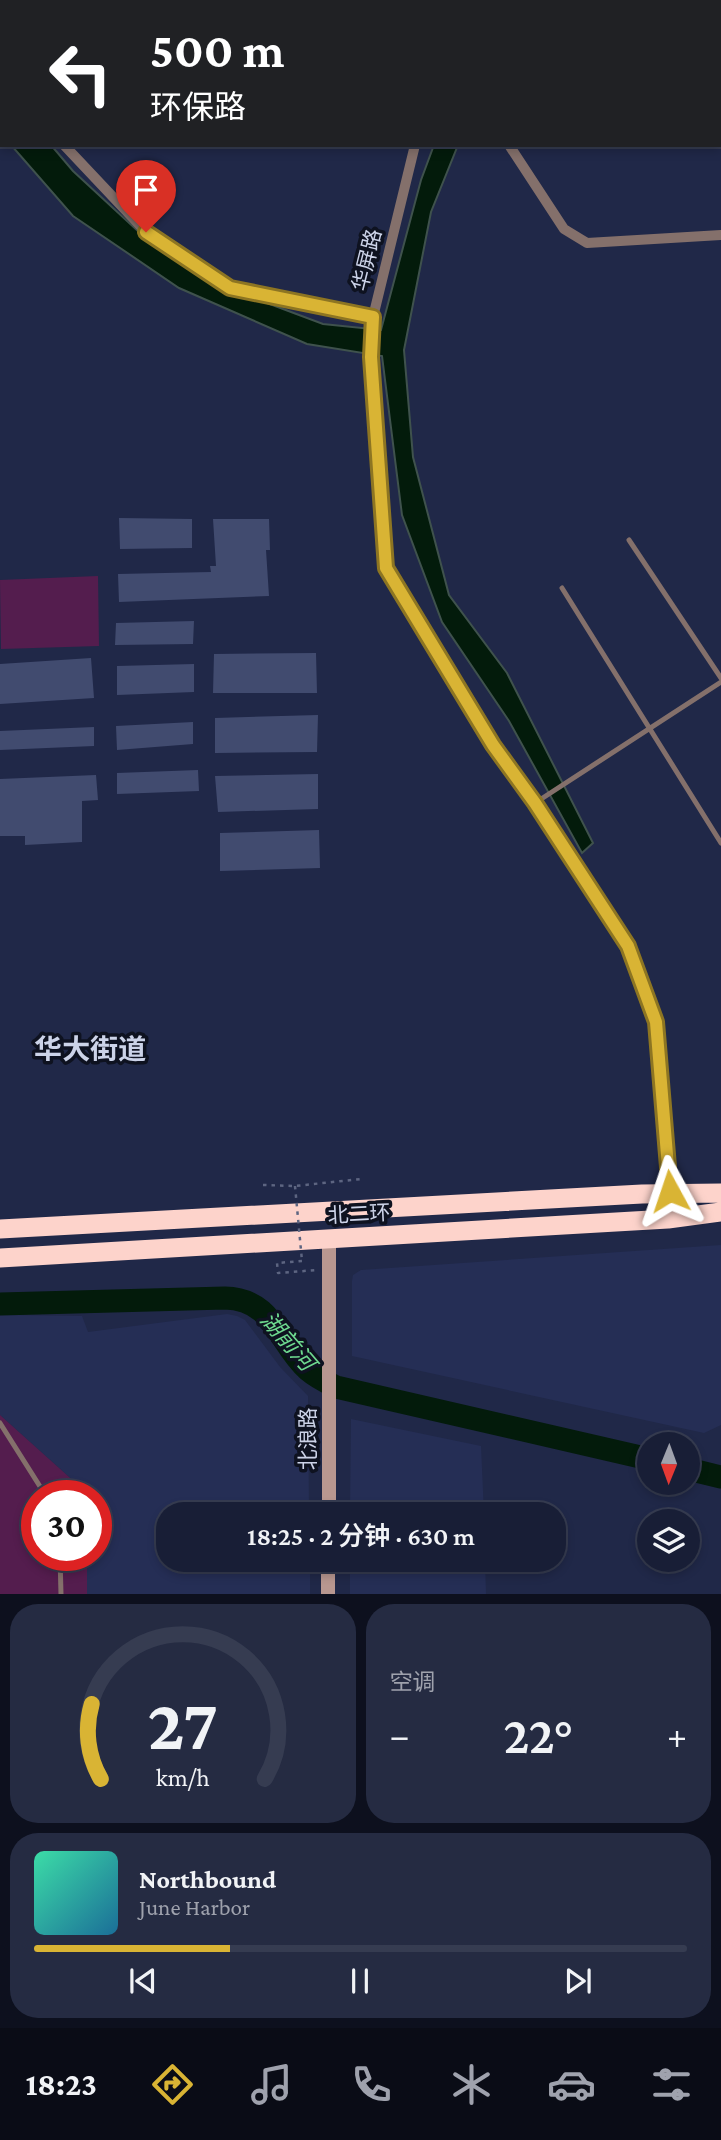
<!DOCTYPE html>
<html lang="zh">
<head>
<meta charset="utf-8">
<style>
	:root { --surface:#181e36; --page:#252b42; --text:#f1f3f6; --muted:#9fa2ad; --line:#363c51; --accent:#d9b434 }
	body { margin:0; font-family:"Crimson Pro","Noto Sans SC",serif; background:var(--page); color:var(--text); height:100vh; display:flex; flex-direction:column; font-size:26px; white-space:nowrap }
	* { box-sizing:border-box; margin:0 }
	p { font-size:23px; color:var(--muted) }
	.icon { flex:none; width:38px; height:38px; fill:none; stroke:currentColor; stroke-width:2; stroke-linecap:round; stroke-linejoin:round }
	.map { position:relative; height:1594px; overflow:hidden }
	.side { display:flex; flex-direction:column; gap:10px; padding:10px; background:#0d101e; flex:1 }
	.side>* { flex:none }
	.hud { position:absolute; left:0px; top:0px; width:721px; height:147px; box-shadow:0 4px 10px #0003,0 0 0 2px var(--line); background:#202124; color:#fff; overflow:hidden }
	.needle { width:46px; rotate:181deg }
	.controls { position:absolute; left:637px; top:1432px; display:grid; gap:14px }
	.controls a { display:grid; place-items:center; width:63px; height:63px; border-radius:50%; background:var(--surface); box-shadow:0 4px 10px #0003,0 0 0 2px var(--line); font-size:35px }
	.speed { position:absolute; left:21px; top:1480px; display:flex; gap:14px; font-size:35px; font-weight:700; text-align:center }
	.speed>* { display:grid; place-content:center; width:91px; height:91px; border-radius:50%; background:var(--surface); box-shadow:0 4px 10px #0003,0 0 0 2px var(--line); line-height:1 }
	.speed .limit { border:10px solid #d22; background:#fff; color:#111 }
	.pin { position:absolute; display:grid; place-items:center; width:60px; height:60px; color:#fff; margin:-72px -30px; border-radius:50% 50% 50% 0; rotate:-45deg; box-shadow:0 0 7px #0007 }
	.pin .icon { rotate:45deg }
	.me { position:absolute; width:77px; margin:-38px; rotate:355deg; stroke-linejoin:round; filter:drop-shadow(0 0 5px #0008) }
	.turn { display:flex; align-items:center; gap:24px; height:147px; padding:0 35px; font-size:32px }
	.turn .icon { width:91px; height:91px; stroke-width:2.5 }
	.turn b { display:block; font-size:49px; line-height:60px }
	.big { font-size:52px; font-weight:600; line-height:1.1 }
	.side .card { flex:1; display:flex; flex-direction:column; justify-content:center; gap:10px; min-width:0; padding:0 24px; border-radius:28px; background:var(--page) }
	.side .dial { align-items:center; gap:0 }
	.dial svg { height:182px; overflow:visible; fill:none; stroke:var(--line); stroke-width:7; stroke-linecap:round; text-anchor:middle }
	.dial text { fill:var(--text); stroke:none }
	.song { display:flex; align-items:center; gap:21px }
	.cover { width:84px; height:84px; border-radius:10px; background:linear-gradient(135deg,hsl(160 70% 55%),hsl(200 70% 35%)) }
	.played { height:7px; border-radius:4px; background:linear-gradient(90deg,var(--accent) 30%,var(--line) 30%) }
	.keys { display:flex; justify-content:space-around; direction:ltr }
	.heat { display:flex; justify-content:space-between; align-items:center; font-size:38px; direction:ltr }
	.side .tiles { flex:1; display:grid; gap:10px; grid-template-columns:1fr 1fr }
	.card:last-child { grid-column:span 2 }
	.trip { position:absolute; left:156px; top:1502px; width:410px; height:70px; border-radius:28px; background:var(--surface); box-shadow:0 4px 10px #0003,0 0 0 2px var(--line); font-weight:600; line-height:70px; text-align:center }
	.tab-bar { display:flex; height:112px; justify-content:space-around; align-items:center; background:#0a0c16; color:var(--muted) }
	.tab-bar .icon { width:49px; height:49px }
	.tab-bar .active { color:var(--accent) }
	.tab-bar b { font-size:32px; color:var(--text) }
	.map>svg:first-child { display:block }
	.built { fill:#252e55 }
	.green { fill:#541d4e }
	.water { fill:#031b0b; stroke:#3f524d; stroke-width:2 }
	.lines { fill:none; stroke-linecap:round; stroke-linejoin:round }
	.river { stroke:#031b0b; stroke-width:23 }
	.building { fill:#414b6f }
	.path { stroke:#5d6581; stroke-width:2.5; stroke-dasharray:3.5 5; stroke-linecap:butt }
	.lane { stroke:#84706b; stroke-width:5 }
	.street { stroke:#84706b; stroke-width:10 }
	.secondary { stroke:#b89790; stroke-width:14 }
	.highway { stroke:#fdd3cb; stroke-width:19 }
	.path-bridge { stroke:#5d6581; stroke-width:2.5; stroke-dasharray:3.5 5; stroke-linecap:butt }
	.route-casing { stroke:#8d7522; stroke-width:18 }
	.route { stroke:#d9b434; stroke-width:12 }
	.labels { text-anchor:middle; stroke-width:7; stroke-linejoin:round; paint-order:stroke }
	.street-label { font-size:21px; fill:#ccd3e8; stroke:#0e1220 }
	.water-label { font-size:23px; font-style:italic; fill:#6ed98f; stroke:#0e1220 }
	.district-label { font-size:28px; font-weight:bold; fill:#ccd3e8; stroke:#0e1220 }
</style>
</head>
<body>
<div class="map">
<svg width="721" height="1594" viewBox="0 0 721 1594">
	<rect width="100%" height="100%" fill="#202848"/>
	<!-- built -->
	<path class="built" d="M721 1245V1425L704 1433 352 1356V1281L353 1275 361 1270Z
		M227 1314 237 1316 245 1320 280 1367 308 1396 309 1514H168V1559H310V1594H87V1556H96V1496H84L78 1485 0 1415V1315L82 1316 88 1332Z
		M351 1419 481 1446 484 1514H350Z
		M350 1559H485L486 1594H350Z"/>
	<!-- green -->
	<path class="green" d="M98 576 99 646 1 649 0 580Z
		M0 1415 78 1485 84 1496H37V1556H87V1594H0Z"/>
	<!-- water -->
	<path class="water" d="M11 145H51L73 171 153 245 211 282 323 324 381 330 421 180 434 145H458L431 212 404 350 413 457 449 595 507 673 593 843 582 853 509 721 442 622 402 515 382 356 307 344 179 288 73 216Z"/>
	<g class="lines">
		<!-- river -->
		<path class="river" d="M0 1304 225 1298C274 1299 278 1343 308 1370 316 1377 326 1382 336 1387L649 1459
			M688 1469 721 1477"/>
	</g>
	<!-- building -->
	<path class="building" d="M119 518 192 519V548L120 549Z
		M213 519H269L270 550H266L269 596 119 602 118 574 211 572 210 566H216Z
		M194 621 193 644 115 645 116 623Z
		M316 653 317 693H213L214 654Z
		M91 658 94 698 0 704V664Z
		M194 664V692L117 695V666Z
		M318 715 317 752 215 753V718Z
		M193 722V744L117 750 116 726Z
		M94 727V746L0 750V731Z
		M198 770 199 791 117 794V773Z
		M318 774V809L218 812 215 776Z
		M96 775 98 800 82 801V842L25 845V836H0V779Z
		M319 830 320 868 220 871V833Z"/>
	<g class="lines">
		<!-- path -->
		<path class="path" d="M263 1185 295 1186 361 1179
			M302 1261 277 1263 278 1273 317 1270"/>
		<!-- lane -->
		<path class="lane" d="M629 540 721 678
			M562 588 721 843
			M535 803 721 682
			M0 1423 46 1496
			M60 1556 61 1594"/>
		<!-- street -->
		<path class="street" d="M427 0V2
			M0 77 2 78
			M64 145 146 232 230 288 373 317
			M415 145 373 317 371 357 386 568 493 745 535 803 628 946 656 1022 670 1190
			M509 145 564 229 587 243 721 235"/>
		<!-- secondary -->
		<path class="secondary" d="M329 1514V1238
			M328 1594V1559"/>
		<!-- highway -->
		<path class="highway" d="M0 1229 642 1194 721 1193
			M0 1258 668 1219 721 1212"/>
		<!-- path-bridge -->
		<path class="path-bridge" d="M295 1186 302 1261"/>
	</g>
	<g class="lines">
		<!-- route casing -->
		<g class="route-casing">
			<path id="route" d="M146 232 230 288 373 317 371 357 386 568 493 745 535 803 628 946 656 1022 670 1191"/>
		</g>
		<!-- route -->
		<use href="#route" class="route"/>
	</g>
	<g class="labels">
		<!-- street labels -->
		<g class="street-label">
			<text transform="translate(367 260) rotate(-76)" y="7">华屏路</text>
			<text transform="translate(359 1214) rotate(-3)" y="7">北二环</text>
			<text transform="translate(308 1439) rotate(-90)" y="7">北浪路</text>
		</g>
		<!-- water labels -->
		<g class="water-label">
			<text transform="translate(288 1341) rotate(49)" y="8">湖前河</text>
		</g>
		<!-- district labels -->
		<g class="district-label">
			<text x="90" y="1059">华大街道</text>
		</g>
	</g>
</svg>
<div class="controls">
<a><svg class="needle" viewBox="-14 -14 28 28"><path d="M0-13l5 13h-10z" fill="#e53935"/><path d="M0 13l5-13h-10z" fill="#9fa2ad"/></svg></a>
<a><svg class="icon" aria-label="layers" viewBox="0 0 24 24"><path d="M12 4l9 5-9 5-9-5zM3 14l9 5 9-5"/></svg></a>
</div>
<div class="speed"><div class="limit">30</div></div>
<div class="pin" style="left:146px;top:232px;background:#d93025"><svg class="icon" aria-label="arrive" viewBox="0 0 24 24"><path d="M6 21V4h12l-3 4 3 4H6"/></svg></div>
<svg class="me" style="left:670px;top:1191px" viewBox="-20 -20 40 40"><path d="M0-17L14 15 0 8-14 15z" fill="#d9b434" stroke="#fff" stroke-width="4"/></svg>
<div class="trip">18:25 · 2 分钟 · 630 m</div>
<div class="hud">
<div class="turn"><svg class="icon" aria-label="left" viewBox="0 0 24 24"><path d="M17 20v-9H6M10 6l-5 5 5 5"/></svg><div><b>500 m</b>环保路</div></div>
</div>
</div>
<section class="side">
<div class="tiles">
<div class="card dial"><svg viewBox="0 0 100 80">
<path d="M14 69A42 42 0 1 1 86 69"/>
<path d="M14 69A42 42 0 0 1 10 36" stroke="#d9b434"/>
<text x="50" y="56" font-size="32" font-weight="700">27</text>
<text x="50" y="72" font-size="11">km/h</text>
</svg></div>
<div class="card"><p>空调</p>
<div class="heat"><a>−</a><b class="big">22°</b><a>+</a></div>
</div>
<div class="card">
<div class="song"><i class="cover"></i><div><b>Northbound</b><p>June Harbor</p></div></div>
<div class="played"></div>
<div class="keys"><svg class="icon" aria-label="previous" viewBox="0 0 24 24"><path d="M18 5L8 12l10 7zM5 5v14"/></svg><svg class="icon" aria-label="pause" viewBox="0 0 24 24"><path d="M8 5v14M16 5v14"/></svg><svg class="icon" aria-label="next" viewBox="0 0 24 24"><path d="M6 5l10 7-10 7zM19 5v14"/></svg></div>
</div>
</div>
</section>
<nav class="tab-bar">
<b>18:23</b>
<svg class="icon active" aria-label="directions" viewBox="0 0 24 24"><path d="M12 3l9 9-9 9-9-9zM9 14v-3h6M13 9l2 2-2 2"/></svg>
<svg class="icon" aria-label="music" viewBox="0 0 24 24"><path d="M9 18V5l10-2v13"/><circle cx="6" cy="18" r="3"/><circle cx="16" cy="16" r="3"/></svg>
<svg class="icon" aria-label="phone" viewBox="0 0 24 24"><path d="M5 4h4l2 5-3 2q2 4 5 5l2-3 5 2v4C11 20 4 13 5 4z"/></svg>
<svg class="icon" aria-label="climate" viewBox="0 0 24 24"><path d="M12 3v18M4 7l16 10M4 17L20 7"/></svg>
<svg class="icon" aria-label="car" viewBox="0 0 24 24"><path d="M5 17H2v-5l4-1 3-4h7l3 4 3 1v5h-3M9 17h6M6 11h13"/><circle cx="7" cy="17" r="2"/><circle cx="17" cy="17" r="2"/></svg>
<svg class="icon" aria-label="filters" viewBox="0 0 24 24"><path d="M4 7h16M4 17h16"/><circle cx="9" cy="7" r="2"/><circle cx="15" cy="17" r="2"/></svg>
</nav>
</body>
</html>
